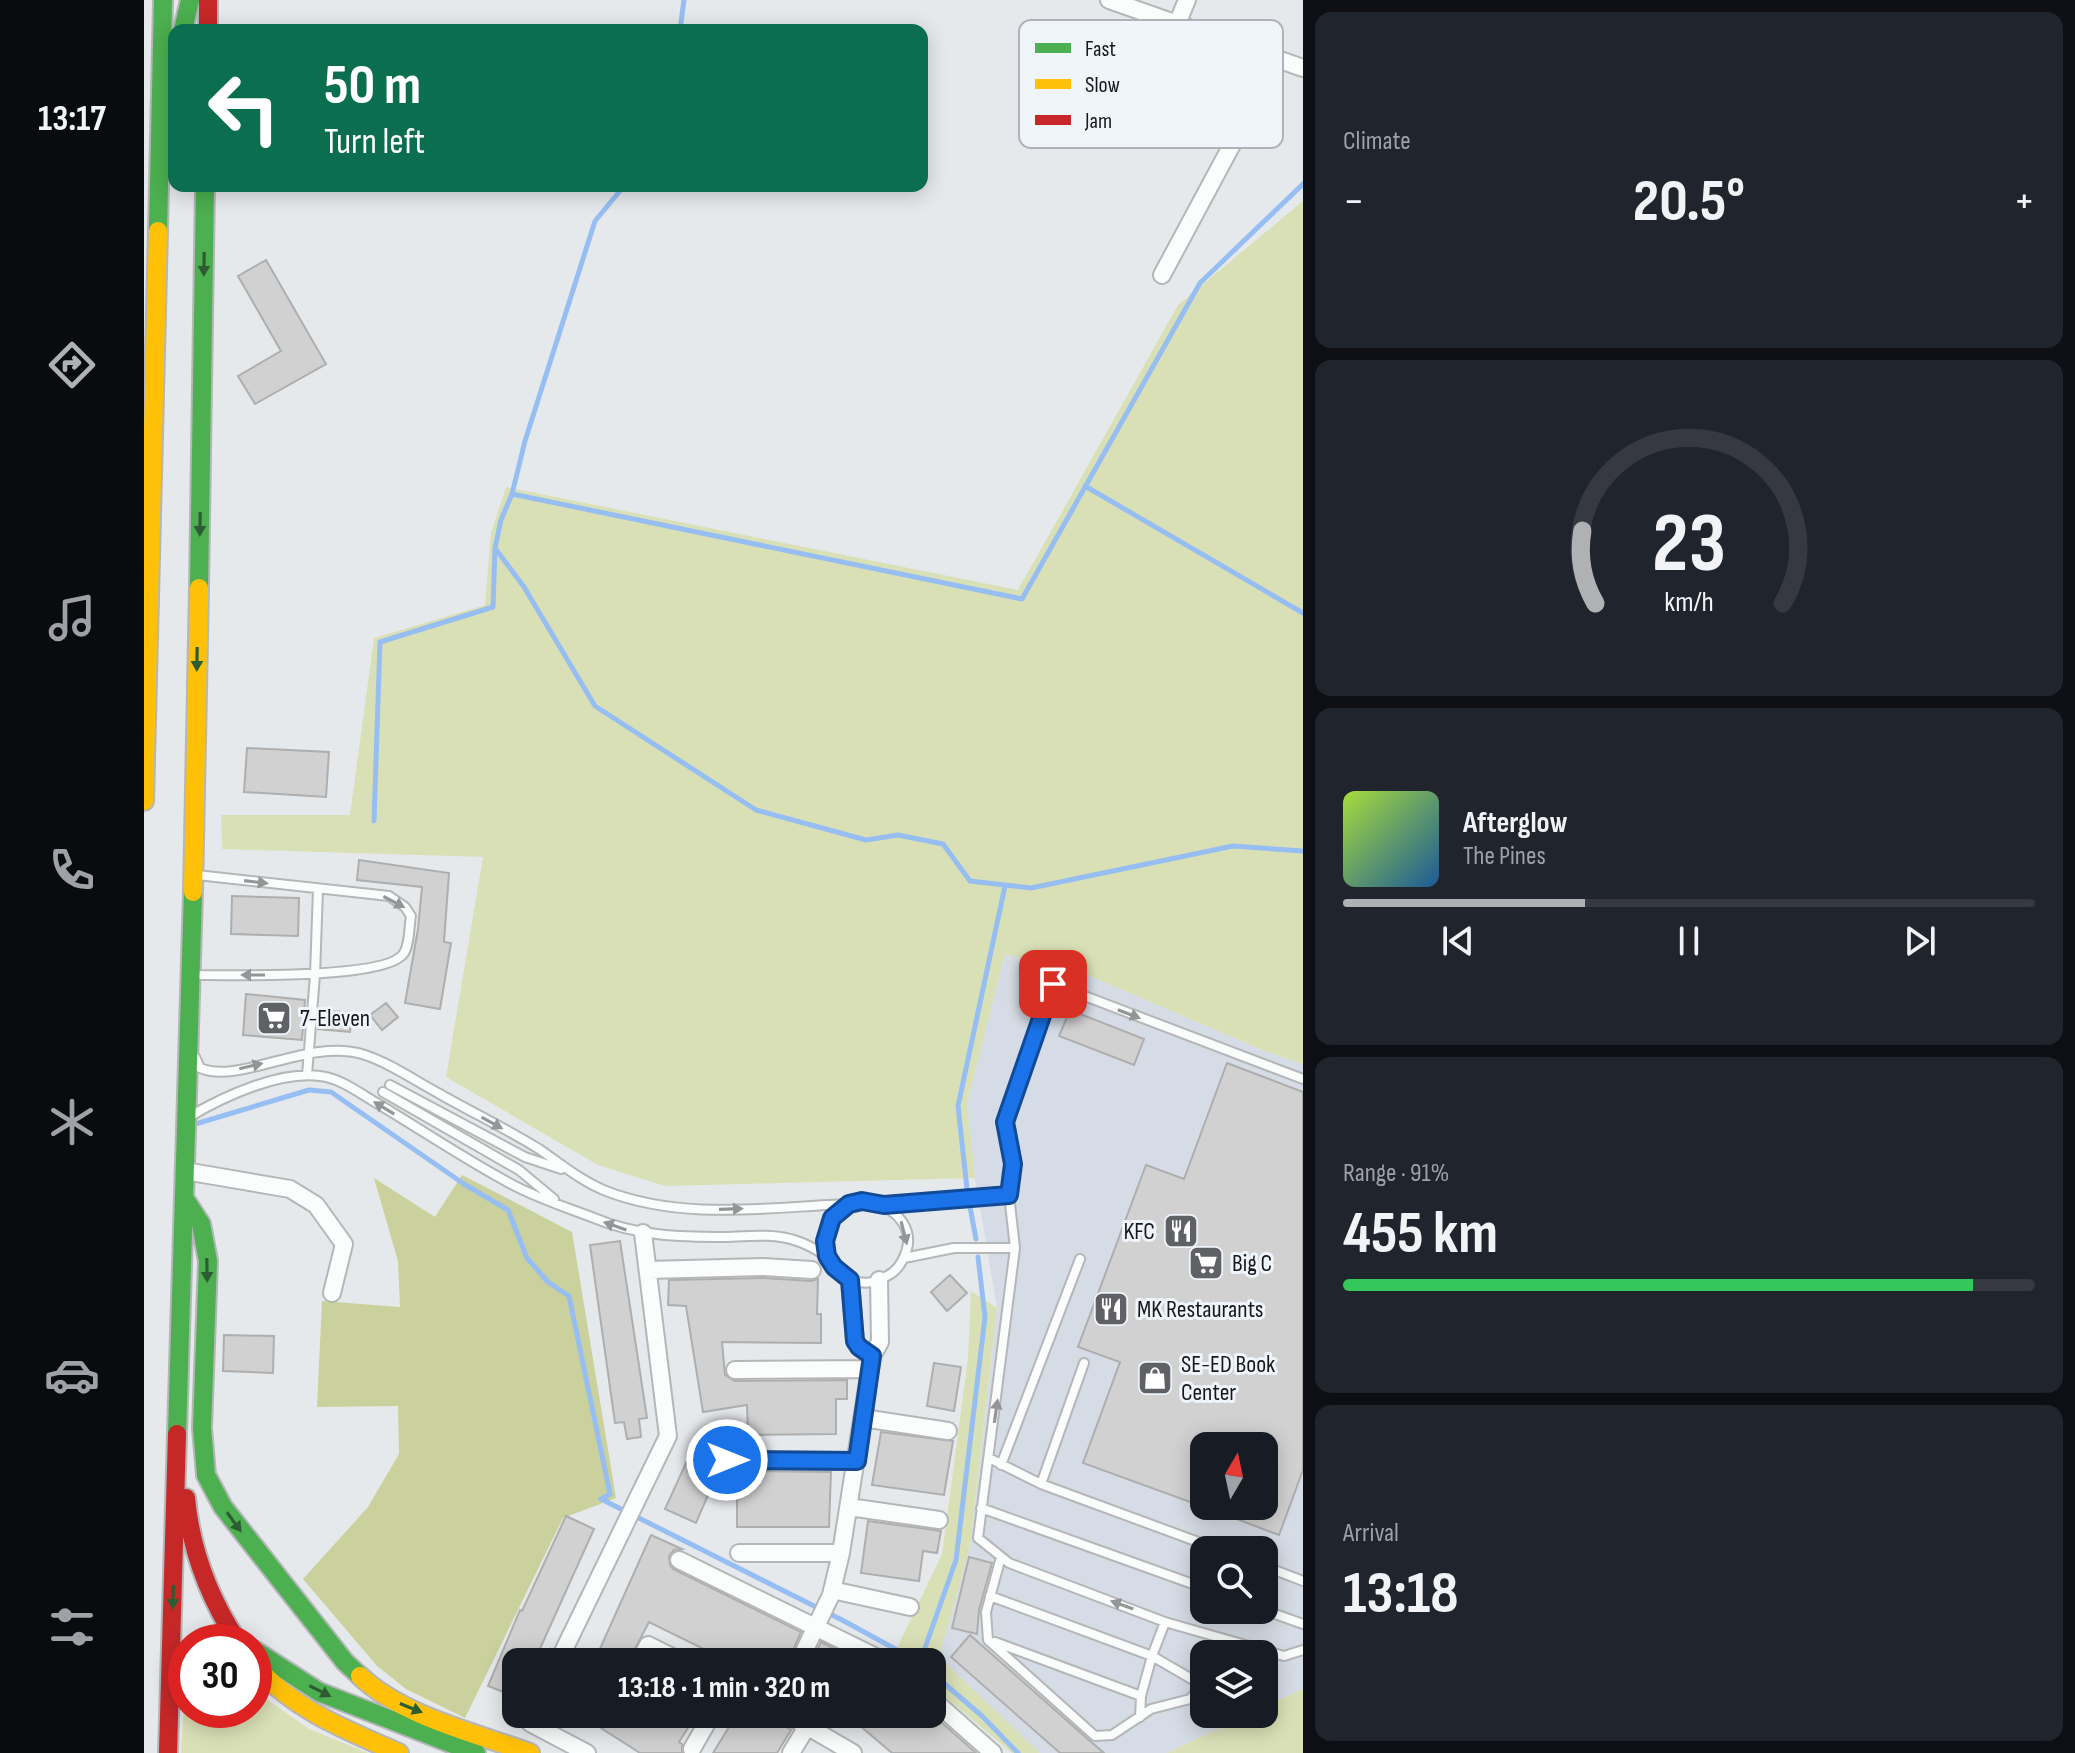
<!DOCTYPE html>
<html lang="en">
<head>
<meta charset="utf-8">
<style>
	:root { --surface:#171b24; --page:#20242c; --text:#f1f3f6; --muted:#9ea1a6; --line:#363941; --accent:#afb1b4 }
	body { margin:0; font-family:"Sofia Sans Condensed",sans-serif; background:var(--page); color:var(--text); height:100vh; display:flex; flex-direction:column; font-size:30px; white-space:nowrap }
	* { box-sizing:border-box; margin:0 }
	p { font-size:26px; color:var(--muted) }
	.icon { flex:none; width:44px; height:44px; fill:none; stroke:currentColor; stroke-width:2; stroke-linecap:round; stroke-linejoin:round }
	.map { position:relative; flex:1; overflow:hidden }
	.side { display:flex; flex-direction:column; gap:12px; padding:12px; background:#0d0f14; width:772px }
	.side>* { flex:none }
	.top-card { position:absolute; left:24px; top:24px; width:760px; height:168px; border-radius:16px; box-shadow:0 4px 20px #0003; background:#0b6e4f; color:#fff; overflow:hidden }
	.needle { width:52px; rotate:9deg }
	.controls { position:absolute; left:1046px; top:1432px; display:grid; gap:16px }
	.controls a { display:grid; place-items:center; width:88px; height:88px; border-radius:16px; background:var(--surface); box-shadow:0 4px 20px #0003; font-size:40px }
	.speed { position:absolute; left:24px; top:1624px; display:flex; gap:16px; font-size:40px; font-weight:700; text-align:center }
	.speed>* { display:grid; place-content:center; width:104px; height:104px; border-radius:50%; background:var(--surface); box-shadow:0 4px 20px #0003; line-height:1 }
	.speed .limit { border:12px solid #d22; background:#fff; color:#111 }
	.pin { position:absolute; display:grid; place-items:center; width:68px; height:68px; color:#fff; margin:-34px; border-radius:16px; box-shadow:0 4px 12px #0006 }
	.me { position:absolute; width:88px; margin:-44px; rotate:90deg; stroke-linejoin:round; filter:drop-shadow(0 0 6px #0008) }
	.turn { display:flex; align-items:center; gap:28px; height:168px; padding:0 24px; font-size:36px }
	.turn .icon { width:104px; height:104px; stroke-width:2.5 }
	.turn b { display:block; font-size:56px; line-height:68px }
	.big { font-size:60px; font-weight:700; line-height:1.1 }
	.side .widget { flex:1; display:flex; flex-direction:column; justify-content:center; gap:12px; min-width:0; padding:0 28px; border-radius:16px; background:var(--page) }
	.side .dial { align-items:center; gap:0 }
	.dial svg { height:208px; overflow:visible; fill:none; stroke:var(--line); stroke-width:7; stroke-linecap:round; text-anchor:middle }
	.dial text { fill:var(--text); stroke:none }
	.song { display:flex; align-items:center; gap:24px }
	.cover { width:96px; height:96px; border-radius:12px; background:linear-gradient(135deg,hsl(80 70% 55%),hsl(210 70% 35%)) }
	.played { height:8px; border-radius:4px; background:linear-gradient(90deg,var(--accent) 35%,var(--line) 35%) }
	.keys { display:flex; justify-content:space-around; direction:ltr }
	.heat { display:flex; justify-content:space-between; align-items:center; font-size:44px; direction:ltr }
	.charge { height:12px; border-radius:6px; background:linear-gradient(90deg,#34c759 91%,var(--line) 0) }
	.trip { position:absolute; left:358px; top:1648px; width:444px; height:80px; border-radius:16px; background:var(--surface); box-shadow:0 4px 20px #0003; font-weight:700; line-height:80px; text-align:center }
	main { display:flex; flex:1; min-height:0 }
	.tabs { display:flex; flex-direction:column; width:144px; justify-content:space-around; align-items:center; background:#090b0e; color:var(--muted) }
	.tabs .icon { width:56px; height:56px }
	.tabs .on { color:var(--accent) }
	.tabs b { font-size:36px; color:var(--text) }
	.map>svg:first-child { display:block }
	.built { fill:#d6dce5; fill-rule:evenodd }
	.green { fill:#dae0b6 }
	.forest { fill:#cad19d }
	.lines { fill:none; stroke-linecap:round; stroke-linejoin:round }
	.stream { stroke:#97bef2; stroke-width:5 }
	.building { fill:#d1d1d1; stroke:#aeaeae; stroke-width:2 }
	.lane-casing { stroke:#b4b6b8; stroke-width:12 }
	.street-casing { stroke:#b4b6b8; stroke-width:20 }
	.fast-casing { stroke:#b4b6b8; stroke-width:22 }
	.slow-casing { stroke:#b4b6b8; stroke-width:22 }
	.jam-casing { stroke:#b4b6b8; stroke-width:22 }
	.lane { stroke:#fbfcfc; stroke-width:8 }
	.street { stroke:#fbfcfc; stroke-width:16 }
	.fast { stroke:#4caf50; stroke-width:18 }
	.slow { stroke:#ffc107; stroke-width:18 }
	.jam { stroke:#c62828; stroke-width:18 }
	.oneway { fill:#2e5c32 }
	.oneway2 { fill:#949596 }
	.route-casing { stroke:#114b97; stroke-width:20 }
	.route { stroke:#1a73e8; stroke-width:14 }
	.labels { text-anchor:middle; stroke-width:6; stroke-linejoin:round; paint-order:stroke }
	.poi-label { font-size:24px; fill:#16181a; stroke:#f0f5fc; text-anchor:start }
	.key { fill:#f0f5fc; stroke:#afb3b8; stroke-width:2 }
	.key-label { font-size:22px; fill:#16181a }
</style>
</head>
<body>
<main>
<nav class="tabs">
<b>13:17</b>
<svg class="icon on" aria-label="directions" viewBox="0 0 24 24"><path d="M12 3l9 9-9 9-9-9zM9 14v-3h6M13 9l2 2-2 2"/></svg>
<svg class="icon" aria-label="music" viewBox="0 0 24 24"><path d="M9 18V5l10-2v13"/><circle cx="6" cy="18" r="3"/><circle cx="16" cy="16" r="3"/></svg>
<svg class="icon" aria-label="phone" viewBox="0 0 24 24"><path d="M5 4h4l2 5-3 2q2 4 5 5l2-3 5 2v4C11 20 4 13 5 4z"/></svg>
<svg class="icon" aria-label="climate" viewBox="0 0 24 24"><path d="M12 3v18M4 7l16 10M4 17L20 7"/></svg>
<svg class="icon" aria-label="car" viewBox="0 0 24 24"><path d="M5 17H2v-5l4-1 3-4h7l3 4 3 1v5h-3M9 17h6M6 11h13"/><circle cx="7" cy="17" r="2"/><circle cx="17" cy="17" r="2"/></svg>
<svg class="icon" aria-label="filters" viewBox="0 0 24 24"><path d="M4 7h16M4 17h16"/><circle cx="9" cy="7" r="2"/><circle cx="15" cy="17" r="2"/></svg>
</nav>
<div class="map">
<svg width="1159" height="1753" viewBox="0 0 1159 1753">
	<rect width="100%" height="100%" fill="#e6e9ec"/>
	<!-- built -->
	<path class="built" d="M861 954 939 973 1123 1052 1159 1064V1092L1083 1064 1040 1179 1002 1166 935 1346 976 1362 939 1463 1134 1535 1159 1475V1689L1120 1707V1654H1060V1714H1106L1023 1753H896L794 1657 826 1547 853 1308 831 1178 823 1103ZM1060 1550H1120V1610H1060Z"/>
	<!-- green -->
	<path class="green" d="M1159 201V1064L1123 1052 939 973 861 954 823 1103 831 1178 521 1186 454 1165 302 1077 339 857 78 849 77 815H206L230 638 341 605 347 533 362 487 874 590 1034 305Z
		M827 1291 853 1308 826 1547 795 1657 896 1753H868L788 1686V1662H760L750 1654 798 1554 824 1358Z
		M42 1662V1710H110V1690L165 1729 224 1753H37Z
		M1159 1689V1753H1023L1106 1714H1120V1707Z"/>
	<!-- forest -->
	<path class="forest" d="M318 1175 428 1232 472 1498 419 1518 321 1718 262 1689 233 1666 159 1579 224 1507 255 1454 254 1406 173 1407 178 1301 256 1307 254 1261 230 1178 291 1217Z"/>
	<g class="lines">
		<!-- stream -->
		<path class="stream" d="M536 30 540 0
			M941 486 1159 613
			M368 494 878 599 1056 283 1159 184
			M351 548 380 587 451 706 612 810 722 840 754 835 799 844 826 881 887 888 1089 846 1159 851
			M230 821 236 642 349 607 351 548 357 520 368 494 381 441 451 221 480 186
			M48 1125 165 1090 187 1092 320 1184 364 1210 383 1258 404 1282 425 1296 466 1494 457 1499 700 1621 775 1662
			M823 1189 814 1106 861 886
			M826 1207 832 1239
			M776 1662 812 1560 841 1317 834 1257
			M788 1673 838 1716 874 1753"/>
	</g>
	<!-- building -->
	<path class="building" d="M122 260 182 364 111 404 94 376 137 351 94 276Z
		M103 748 185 752 182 797 100 792Z
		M215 860 305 873 300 942 307 943 296 1009 261 1003 274 929 278 887 213 880Z
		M88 896 155 898 154 936 87 934Z
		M102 994 161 1000 158 1040 99 1035Z
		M242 1003 254 1017 238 1030 226 1015Z
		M175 1010 208 1013 206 1032 174 1029Z
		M926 1010 1000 1039 990 1065 915 1036Z
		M1083 1063 1159 1092V1470L1135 1535 1061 1507 1120 1506V1446H1060V1507L939 1463 976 1362 934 1347 1002 1165 1040 1179Z
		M476 1241 503 1418 495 1419 497 1437 483 1439 480 1422 471 1423 446 1245Z
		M806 1275 823 1293 803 1311 787 1292Z
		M619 1278 667 1281 674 1279 673 1314H677V1343L578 1342 581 1375 591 1381 703 1380V1399H692V1434L604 1435 603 1405 559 1412 542 1306 524 1305 525 1280Z
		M80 1335 130 1336 129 1373 79 1371Z
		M790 1363 817 1367 810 1411 783 1406Z
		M737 1432 809 1441 800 1495 728 1485Z
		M553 1439 579 1450 572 1461 574 1466 582 1471 687 1472 685 1527H593V1495H564L552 1523 521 1509Z
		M422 1516 450 1529 390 1662H372V1697L344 1686 376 1610 378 1611Z
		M724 1521 797 1531 793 1553 779 1551 775 1581 717 1573Z
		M507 1535 538 1549 530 1550 525 1556 526 1565 529 1569 657 1632 644 1662H586L505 1622 484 1662H450Z
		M825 1557 848 1563 835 1610 833 1634 808 1628Z
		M826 1635 946 1741 960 1753H916L807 1657Z
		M677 1642 717 1662H667Z
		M435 1714H553L535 1742 538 1744V1753H496Z
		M593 1714H614L624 1720 626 1716 647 1730 633 1753H569Z
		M702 1714H788L832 1753H748Z"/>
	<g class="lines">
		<!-- lane casing -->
		<g class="lane-casing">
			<path id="lane" d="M48 975C83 975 244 980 260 953 266 944 265 926 267 916L261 907 245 896 53 875
				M51 1057 56 1068C95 1085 165 1038 218 1054 244 1062 270 1080 294 1093 327 1112 363 1129 395 1149 417 1164 437 1181 462 1191 539 1221 624 1207 704 1204
				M163 1075 171 975 174 889
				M1159 1079 909 984 861 1122 869 1164 865 1195 871 1248 834 1538 865 1563 1021 1622 1140 1656 1159 1650
				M246 1085 381 1157 417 1169
				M239 1092 375 1170 410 1199
				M45 1117C80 1096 135 1071 176 1076 197 1078 218 1095 236 1105 281 1132 325 1162 371 1186 396 1199 424 1208 450 1218 493 1236 536 1237 581 1237 605 1236 631 1233 653 1241 662 1244 673 1250 680 1255 685 1258 687 1265 692 1269 703 1280 720 1287 735 1280 746 1275 753 1271 758 1261 792 1201 669 1168 683 1256
				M740 1205 865 1195
				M760 1258 810 1248H871
				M845 1458 897 1484 1076 1550
				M857 1465 936 1259
				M897 1484 940 1363
				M837 1508 1060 1588
				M857 1557 842 1612 844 1640 951 1736 968 1735 1007 1709 1046 1699 1058 1685 1008 1656 1021 1622
				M1120 1566 1159 1581
				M846 1596 1008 1656 997 1696 996 1717
				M1120 1610 1159 1624
				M851 1642 997 1696"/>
		</g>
		<!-- street casing -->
		<g class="street-casing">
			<path id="street" d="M965 0 1159 68
				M1033 24 1043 0
				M1018 275 1134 59
				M41 1171 146 1189 172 1205 200 1244 188 1293
				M504 1270 619 1267 668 1270
				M706 1280 711 1341 715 1347 728 1356
				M591 1370 726 1369
				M719 1418 804 1431
				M583 1460 713 1461
				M705 1507 795 1520
				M595 1553H697
				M535 1560 742 1662
				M688 1590 766 1607
				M414 1662 524 1436 499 1233
				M495 1662 504 1645 538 1662
				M655 1662 687 1595 697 1553 728 1356 736 1342 735 1280
				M788 1699 849 1753
				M642 1714 709 1753
				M386 1723 443 1753
				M548 1749 568 1714
				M647 1753 664 1725"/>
		</g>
		<!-- fast casing -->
		<g class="fast-casing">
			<path id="fast" d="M39 30 46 0
				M14 231 19 0
				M55 588 61 186
				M40 1198 57 1224 64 1261 58 1428 62 1475 79 1507 201 1662 216 1676
				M33 1434 49 892
				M110 1650 175 1692 332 1753"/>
		</g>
		<!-- slow casing -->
		<g class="slow-casing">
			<path id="slow" d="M0 801 14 231
				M49 892 55 588
				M110 1664C148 1709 202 1730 255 1753
				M216 1676C258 1716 331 1733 386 1753"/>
		</g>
		<!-- jam casing -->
		<g class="jam-casing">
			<path id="jam" d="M64 0V30
				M42 1498C47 1551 65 1598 94 1642
				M24 1753 33 1434"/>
		</g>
		<!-- lane -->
		<use href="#lane" class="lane"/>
		<!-- street -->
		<use href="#street" class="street"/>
		<!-- fast -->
		<use href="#fast" class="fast"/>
		<!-- slow -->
		<use href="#slow" class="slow"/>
		<!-- jam -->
		<use href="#jam" class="jam"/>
	</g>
	<!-- one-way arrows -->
	<defs><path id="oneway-solid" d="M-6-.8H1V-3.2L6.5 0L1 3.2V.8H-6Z" transform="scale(2)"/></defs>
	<g class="oneway">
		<use href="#oneway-solid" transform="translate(60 264) rotate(91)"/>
		<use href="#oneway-solid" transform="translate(56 524) rotate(91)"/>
		<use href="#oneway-solid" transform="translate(53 659) rotate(91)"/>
		<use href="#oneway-solid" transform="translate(63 1270) rotate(89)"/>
		<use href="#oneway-solid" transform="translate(90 1522) rotate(54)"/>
		<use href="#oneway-solid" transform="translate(29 1597) rotate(92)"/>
		<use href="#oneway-solid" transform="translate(176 1691) rotate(27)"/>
		<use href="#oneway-solid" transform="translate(267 1708) rotate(22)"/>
	</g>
	<g class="oneway2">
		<use href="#oneway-solid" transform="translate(112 882) rotate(7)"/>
		<use href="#oneway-solid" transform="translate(250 902) rotate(28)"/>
		<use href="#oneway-solid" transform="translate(109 975) rotate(180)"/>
		<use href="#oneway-solid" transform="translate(985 1014) rotate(21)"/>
		<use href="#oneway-solid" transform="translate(107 1066) rotate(-13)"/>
		<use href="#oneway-solid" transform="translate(240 1108) rotate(-149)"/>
		<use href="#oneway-solid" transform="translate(348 1123) rotate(29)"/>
		<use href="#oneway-solid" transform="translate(587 1209) rotate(-2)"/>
		<use href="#oneway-solid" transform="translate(471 1226) rotate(-161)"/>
		<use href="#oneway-solid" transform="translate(760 1233) rotate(76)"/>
		<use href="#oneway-solid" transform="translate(852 1411) rotate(-82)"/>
		<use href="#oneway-solid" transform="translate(978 1605) rotate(-160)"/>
	</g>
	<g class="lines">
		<!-- route casing -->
		<g class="route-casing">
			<path id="route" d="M583 1460 713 1461 728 1356 715 1347 711 1341 706 1280 690 1267 683 1256 681 1241 688 1218 705 1204 718 1201 740 1205 865 1195 869 1164 861 1122 909 984"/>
		</g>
		<!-- route -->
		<use href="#route" class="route"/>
	</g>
	<!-- icons -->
	<defs>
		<g id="supermarket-square" transform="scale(1.8)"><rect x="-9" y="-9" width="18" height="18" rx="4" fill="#5f6164" stroke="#f0f5fc"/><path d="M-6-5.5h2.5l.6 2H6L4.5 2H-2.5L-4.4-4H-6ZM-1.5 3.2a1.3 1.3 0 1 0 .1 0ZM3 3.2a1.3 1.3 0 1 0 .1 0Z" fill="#fff"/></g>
		<g id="restaurant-square" transform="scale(1.8)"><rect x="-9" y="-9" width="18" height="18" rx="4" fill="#5f6164" stroke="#f0f5fc"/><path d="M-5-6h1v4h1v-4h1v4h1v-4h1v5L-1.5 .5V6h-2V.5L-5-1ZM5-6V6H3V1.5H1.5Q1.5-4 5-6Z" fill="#fff"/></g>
		<g id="shop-square" transform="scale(1.8)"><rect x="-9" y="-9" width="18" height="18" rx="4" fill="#5f6164" stroke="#f0f5fc"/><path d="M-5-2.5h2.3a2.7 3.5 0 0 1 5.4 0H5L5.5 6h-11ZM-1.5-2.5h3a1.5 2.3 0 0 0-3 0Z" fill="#fff"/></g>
	</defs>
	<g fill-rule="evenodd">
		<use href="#supermarket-square" x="130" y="1018"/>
		<use href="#restaurant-square" x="1037" y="1231"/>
		<use href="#supermarket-square" x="1062" y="1263"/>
		<use href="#restaurant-square" x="967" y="1309"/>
		<use href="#shop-square" x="1011" y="1378"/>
	</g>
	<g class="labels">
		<!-- poi labels -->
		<g class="poi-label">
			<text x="156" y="1026">7-Eleven</text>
			<text x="1011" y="1239" text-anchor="end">KFC</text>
			<text x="1088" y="1271">Big C</text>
			<text x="993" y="1317">MK Restaurants</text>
			<text x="1037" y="1372">SE-ED Book<tspan x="1037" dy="28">Center</tspan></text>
		</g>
	</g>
	<!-- legend -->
	<rect x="875" y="20" width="264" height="128" rx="12" class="key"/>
	<rect x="891" y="43" width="36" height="10" fill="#4caf50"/>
	<rect x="891" y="79" width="36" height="10" fill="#ffc107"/>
	<rect x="891" y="115" width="36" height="10" fill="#c62828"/>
	<g class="key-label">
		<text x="941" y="56">Fast</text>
		<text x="941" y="92">Slow</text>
		<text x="941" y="128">Jam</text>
	</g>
</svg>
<div class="controls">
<a><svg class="needle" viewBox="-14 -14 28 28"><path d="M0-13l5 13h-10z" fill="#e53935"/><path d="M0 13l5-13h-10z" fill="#9ea1a6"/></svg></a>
<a><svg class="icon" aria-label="search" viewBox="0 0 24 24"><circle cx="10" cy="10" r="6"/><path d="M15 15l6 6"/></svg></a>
<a><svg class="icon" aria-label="layers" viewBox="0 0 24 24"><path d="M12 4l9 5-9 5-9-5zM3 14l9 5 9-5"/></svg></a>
</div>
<div class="speed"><div class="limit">30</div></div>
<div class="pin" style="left:909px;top:984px;background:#d93025"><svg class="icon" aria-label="arrive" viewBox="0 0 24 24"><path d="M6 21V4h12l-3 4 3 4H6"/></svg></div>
<svg class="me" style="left:583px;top:1460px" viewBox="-20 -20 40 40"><circle r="17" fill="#1a73e8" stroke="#fff" stroke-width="3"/><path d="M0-11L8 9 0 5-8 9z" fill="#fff"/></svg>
<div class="trip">13:18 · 1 min · 320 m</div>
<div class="top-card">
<div class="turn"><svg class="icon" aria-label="left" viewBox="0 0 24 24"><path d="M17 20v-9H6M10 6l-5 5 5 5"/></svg><div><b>50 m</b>Turn left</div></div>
</div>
</div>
<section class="side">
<div class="widget"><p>Climate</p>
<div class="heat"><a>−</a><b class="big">20.5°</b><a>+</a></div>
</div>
<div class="widget dial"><svg viewBox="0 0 100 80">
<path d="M14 69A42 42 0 1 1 86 69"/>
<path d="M14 69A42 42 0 0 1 9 41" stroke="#afb1b4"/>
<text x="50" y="56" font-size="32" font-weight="700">23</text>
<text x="50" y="72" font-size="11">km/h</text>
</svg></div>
<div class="widget">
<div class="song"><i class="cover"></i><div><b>Afterglow</b><p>The Pines</p></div></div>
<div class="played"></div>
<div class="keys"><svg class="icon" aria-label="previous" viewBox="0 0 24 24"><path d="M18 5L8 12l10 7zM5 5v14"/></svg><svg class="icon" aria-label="pause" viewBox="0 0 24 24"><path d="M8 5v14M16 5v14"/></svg><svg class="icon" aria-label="next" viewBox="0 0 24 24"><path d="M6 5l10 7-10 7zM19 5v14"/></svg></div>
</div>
<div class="widget"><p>Range · 91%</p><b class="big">455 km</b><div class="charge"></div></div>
<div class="widget"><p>Arrival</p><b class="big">13:18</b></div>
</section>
</main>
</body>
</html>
